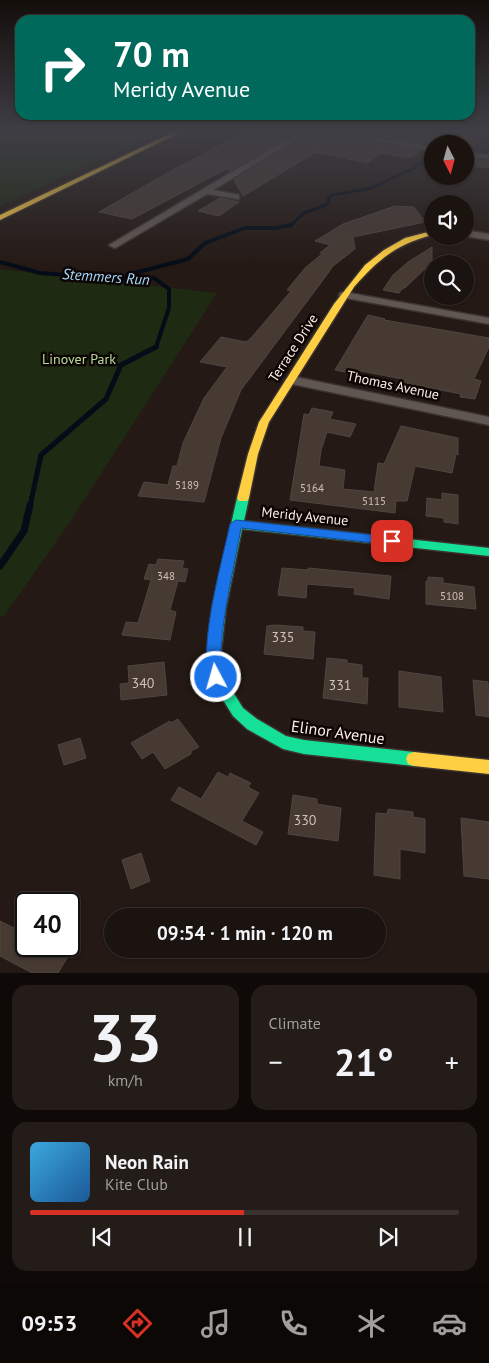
<!DOCTYPE html>
<html lang="en">
<head>
<meta charset="utf-8">
<style>
	:root { --surface:#1b130f; --page:#241c18; --text:#f1f3f6; --muted:#a09e9e; --line:#39322f; --accent:#d93025 }
	body { margin:0; font-family:"PT Sans",sans-serif; background:var(--page); color:var(--text); height:100vh; display:flex; flex-direction:column; font-size:19px; white-space:nowrap }
	* { box-sizing:border-box; margin:0 }
	p { font-size:16px; color:var(--muted) }
	.icon { flex:none; width:28px; height:28px; fill:none; stroke:currentColor; stroke-width:2; stroke-linecap:round; stroke-linejoin:round }
	.map { position:relative; height:973px; overflow:hidden }
	.drawer { display:flex; flex-direction:column; gap:12px; padding:12px; background:#0f0a08; flex:1 }
	.drawer>* { flex:none }
	.top-card { position:absolute; left:15px; top:15px; width:460px; height:105px; border-radius:15px; box-shadow:0 1px 4px #0004,0 0 0 1px var(--line); background:#00695c; color:#fff; overflow:hidden }
	.needle { width:32px; rotate:174deg }
	.controls { position:absolute; left:424px; top:135px; display:grid; gap:10px }
	.controls a { display:grid; place-items:center; width:50px; height:50px; border-radius:50%; background:var(--surface); box-shadow:0 1px 4px #0004,0 0 0 1px var(--line); font-size:25px }
	.speed { position:absolute; left:15px; top:892px; display:flex; gap:10px; font-size:25px; font-weight:700; text-align:center }
	.speed>* { display:grid; place-content:center; width:65px; height:65px; border-radius:50%; background:var(--surface); box-shadow:0 1px 4px #0004,0 0 0 1px var(--line); line-height:1 }
	.speed .limit { border:2px solid #111; border-radius:8px; background:#fff; color:#111 }
	.pin { position:absolute; display:grid; place-items:center; width:42px; height:42px; color:#fff; margin:-21px; border-radius:10px; box-shadow:0 2px 8px #0006 }
	.me { position:absolute; width:55px; margin:-28px; rotate:354deg; stroke-linejoin:round; filter:drop-shadow(0 0 4px #0008) }
	.turn { display:flex; align-items:center; gap:18px; height:105px; padding:0 15px; font-size:22px }
	.turn .icon { width:65px; height:65px; stroke-width:2.5 }
	.turn b { display:block; font-size:35px; line-height:42px }
	.big { font-size:38px; font-weight:600; line-height:1.1 }
	.drawer .card { flex:1; display:flex; flex-direction:column; justify-content:center; gap:8px; min-width:0; padding:0 18px; border-radius:15px; background:var(--page) }
	.drawer .dial { align-items:center; gap:0 }
	.dial b { font-size:65px; line-height:1 }
	.song { display:flex; align-items:center; gap:15px }
	.cover { width:60px; height:60px; border-radius:8px; background:linear-gradient(135deg,hsl(200 70% 55%),hsl(210 70% 35%)) }
	.played { height:5px; border-radius:2px; background:linear-gradient(90deg,var(--accent) 50%,var(--line) 50%) }
	.keys { display:flex; justify-content:space-around; direction:ltr }
	.heat { display:flex; justify-content:space-between; align-items:center; font-size:28px; direction:ltr }
	.drawer .tiles { flex:1; display:grid; gap:12px; grid-template-columns:1fr 1fr }
	.card:last-child { grid-column:span 2 }
	.trip { position:absolute; left:104px; top:908px; width:282px; height:50px; border-radius:25px; background:var(--surface); box-shadow:0 1px 4px #0004,0 0 0 1px var(--line); font-weight:600; line-height:50px; text-align:center }
	.tabs { display:flex; height:80px; justify-content:space-around; align-items:center; background:#0b0806; color:var(--muted) }
	.tabs .icon { width:35px; height:35px }
	.tabs .on { color:var(--accent) }
	.tabs b { font-size:22px; color:var(--text) }
	.map>svg:first-child { display:block }
	.green { fill:#1e2a12 }
	.lines { fill:none; stroke-linecap:round; stroke-linejoin:round }
	.stream-far3 { stroke:#030c17; stroke-width:3 }
	.stream-far2 { stroke:#030c17; stroke-width:4 }
	.stream-far1 { stroke:#030c17; stroke-width:5 }
	.stream { stroke:#030c17; stroke-width:7 }
	.building { fill:#463a33; stroke:#4f4641 }
	.street-casing { stroke:#3c332f; stroke-width:3 }
	.fast-casing { stroke:#3c332f; stroke-width:3 }
	.slow-casing { stroke:#3c332f; stroke-width:3 }
	.street { fill:#605753; fill-rule:evenodd }
	.fast { fill:#16e098; fill-rule:evenodd }
	.slow { fill:#ffcf43; fill-rule:evenodd }
	.route { fill:#1a73e8; stroke:#114b97 }
	.labels { text-anchor:middle; stroke-width:5; stroke-linejoin:round; paint-order:stroke }
	.number-label { font-size:11px; fill:#cfc1bb }
	.street-label { font-size:14px; fill:#fdeee8; stroke:#0d0503 }
	.park-label { font-size:14px; fill:#b6dc9d; stroke:#0d0503 }
	.near-number-label { font-size:14px; fill:#cfc1bb }
	.water-label { font-size:15px; font-style:italic; fill:#a5dcff; stroke:#0d0503 }
	.near-street-label { font-size:16px; fill:#fdeee8; stroke:#0d0503 }
</style>
</head>
<body>
<div class="map">
<svg width="489" height="973" viewBox="0 0 489 973">
	<rect width="100%" height="100%" fill="#241914"/>
	<!-- green -->
	<path class="green" d="M0 130H166L0 206Z
		M0 269 217 293 70 522 4 616H0Z"/>
	<g class="lines">
		<!-- stream-far3 -->
		<path class="stream-far3" d="M290 226 304 213 326 205 329 203 328 199 332 195 372 188 414 168 432 154"/>
		<!-- stream-far2 -->
		<path class="stream-far2" d="M0 262 40 273 119 279 137 276 154 278 169 289V308L156 347 154 348
			M127 275 188 259 205 243 245 228H275L291 225"/>
		<!-- stream-far1 -->
		<path class="stream-far1" d="M30 506 41 455 106 399 121 365 156 347"/>
		<!-- stream -->
		<path class="stream" d="M0 566 24 531 30 505"/>
	</g>
	<!-- building -->
	<path class="building" d="M249 130H299L229 172 228 168 132 219 99 212 171 171Z
		M314 130 318 132 420 151 410 158 380 153 368 163 316 152 243 196 234 180Z
		M349 130H400L416 133 420 130H448L438 139 432 138V142L429 145Z
		M461 130H489V134L475 145 450 141Z
		M471 159 489 161V168L469 166Z
		M220 198 239 202 219 216 198 211Z
		M395 206 414 207 425 222 353 237 355 249 333 266 326 276 241 390 221 438 204 502 138 496 144 482 168 485 173 466H177L183 443 204 398 227 367 200 362 221 337 246 342 251 338 291 291 287 290 305 268 323 253H320L330 245 315 241 343 224Z
		M432 247V262L405 288H403L399 293 383 290 393 275 408 262Z
		M368 315 385 319 384 320 489 338V347L474 379 481 381 475 399 460 397 461 394 400 382 402 379 356 370 354 374 335 370Z
		M312 408 333 412 330 419 356 424 350 437 327 432 321 450 319 466 345 470 343 489 374 492 378 463 384 464 401 426 458 438V455L456 454 452 473 415 466 407 501H396L395 513 290 500 304 414 309 415Z
		M442 493 458 495V524L444 522V518L426 516 427 498 442 500Z
		M158 559 184 561 182 568 188 569 185 582 178 581 170 610 176 612 170 640 122 635 126 622 138 623 151 580 144 579 149 564 156 565Z
		M282 568 308 570V568L391 576 389 599 354 594 355 588 307 584 306 598 278 595Z
		M428 577 443 578V583L474 587 476 609 426 604V581H428Z
		M274 625 303 627V631L315 632 313 659 264 654 267 626Z
		M327 658 347 660V663L362 665V678H368L367 704 323 698Z
		M164 662 167 695 121 700 120 684 129 683 128 666Z
		M399 671 441 677 443 712 399 707Z
		M473 680 488 682 489 717 476 715Z
		M178 719 199 747 191 751V754L165 769 153 752 142 759 131 743 170 721 171 723Z
		M80 738 86 758 64 765 58 745Z
		M218 772 228 777 230 773 251 783 248 787 259 793 242 821 263 832 256 845 171 800 179 787 201 799Z
		M293 795 317 799V804L341 808 338 841 288 834Z
		M388 809 413 812V817L425 819V853L400 849V879L374 875 376 813 387 814Z
		M461 818 489 822V879L464 876Z
		M141 853 150 881 131 889 122 860Z
		M0 921 26 934V946H51L69 955 58 973H32L0 956Z"/>
	<g class="lines">
		<!-- street casing -->
		<g class="street-casing">
			<path id="street" d="M303 130H312L213 190 239 195V199L207 194 117 247 114 248 109 245Z
				M318 130H336L432 147V151Z
				M451 130H459L444 144H435Z
				M465 152 489 155V159L465 156Z
				M465 230 489 234V240L465 236Z
				M344 292 489 318V324L340 297 339 295 340 293Z
				M291 376 489 417V425L287 383 285 380Z"/>
		</g>
		<!-- fast casing -->
		<g class="fast-casing">
			<path id="fast" d="M243 494 249 498 244 521 489 548V556L242 529 226 608 221 652 223 676 243 708 257 719 286 736 304 740 414 752 420 754 422 759 420 764 414 766 304 754 283 749 247 729 233 716 209 677 207 652 212 608 237 498Z"/>
		</g>
		<!-- slow casing -->
		<g class="slow-casing">
			<path id="slow" d="M178 130H185L0 220V215Z
				M432 231V235C395 245 379 259 354 287L269 422 258 454 249 498 247 501H239L237 498 248 454 259 422 334 304 365 265 384 250 405 238Z
				M414 752 489 760V774L414 766 408 764 406 759 408 754Z"/>
		</g>
		<!-- street -->
		<use href="#street" class="street"/>
		<!-- fast -->
		<use href="#fast" class="fast"/>
		<!-- slow -->
		<use href="#slow" class="slow"/>
	</g>
	<!-- sky -->
	<linearGradient id="sky" x2="0" y2="1"><stop stop-color="#140e0b"/><stop offset="0.49" stop-color="#3f3e45"/><stop offset="1" stop-color="#3f3e45" stop-opacity="0"/></linearGradient>
	<rect width="489" height="267" fill="url(#sky)"/>
	<!-- route -->
	<path class="route" d="M236 520 392 537 398 541 392 545 241 528C234 569 223 610 221 651 220 661 226 672 221 681L216 683 211 681C196 652 223 558 230 524Z"/>
	<g class="labels">
		<!-- number labels -->
		<g class="number-label">
			<text x="187" y="489">5189</text>
			<text x="312" y="492">5164</text>
			<text x="374" y="505">5115</text>
			<text x="166" y="580">348</text>
			<text x="452" y="600">5108</text>
		</g>
		<!-- street labels -->
		<g class="street-label">
			<text transform="translate(293 348) rotate(-57)" y="5">Terrace Drive</text>
			<text transform="translate(393 385) rotate(12)" y="5">Thomas Avenue</text>
			<text transform="translate(305 516) rotate(6)" y="5">Meridy Avenue</text>
		</g>
		<!-- park labels -->
		<g class="park-label">
			<text x="79" y="364">Linover Park</text>
		</g>
		<!-- near-number labels -->
		<g class="near-number-label">
			<text x="283" y="642">335</text>
			<text x="143" y="688">340</text>
			<text x="340" y="690">331</text>
			<text x="305" y="825">330</text>
		</g>
		<!-- water labels -->
		<g class="water-label">
			<text transform="translate(106 277) rotate(4)" y="5">Stemmers Run</text>
		</g>
		<!-- near-street labels -->
		<g class="near-street-label">
			<text transform="translate(338 732) rotate(8)" y="6">Elinor Avenue</text>
		</g>
	</g>
</svg>
<div class="controls">
<a><svg class="needle" viewBox="-14 -14 28 28"><path d="M0-13l5 13h-10z" fill="#e53935"/><path d="M0 13l5-13h-10z" fill="#a09e9e"/></svg></a>
<a><svg class="icon" aria-label="sound" viewBox="0 0 24 24"><path d="M4 9h4l5-4v14l-5-4H4zM17 9q2 3 0 6"/></svg></a>
<a><svg class="icon" aria-label="search" viewBox="0 0 24 24"><circle cx="10" cy="10" r="6"/><path d="M15 15l6 6"/></svg></a>
</div>
<div class="speed"><div class="limit">40</div></div>
<div class="pin" style="left:392px;top:541px;background:#d93025"><svg class="icon" aria-label="arrive" viewBox="0 0 24 24"><path d="M6 21V4h12l-3 4 3 4H6"/></svg></div>
<svg class="me" style="left:216px;top:677px" viewBox="-20 -20 40 40"><circle r="17" fill="#1a73e8" stroke="#fff" stroke-width="3"/><path d="M0-11L8 9 0 5-8 9z" fill="#fff"/></svg>
<div class="trip">09:54 · 1 min · 120 m</div>
<div class="top-card">
<div class="turn"><svg class="icon" aria-label="right" viewBox="0 0 24 24"><path d="M7 20v-9h11M14 6l5 5-5 5"/></svg><div><b>70 m</b>Meridy Avenue</div></div>
</div>
</div>
<section class="drawer">
<div class="tiles">
<div class="card dial"><b>33</b><p>km/h</p></div>
<div class="card"><p>Climate</p>
<div class="heat"><a>−</a><b class="big">21°</b><a>+</a></div>
</div>
<div class="card">
<div class="song"><i class="cover"></i><div><b>Neon Rain</b><p>Kite Club</p></div></div>
<div class="played"></div>
<div class="keys"><svg class="icon" aria-label="previous" viewBox="0 0 24 24"><path d="M18 5L8 12l10 7zM5 5v14"/></svg><svg class="icon" aria-label="pause" viewBox="0 0 24 24"><path d="M8 5v14M16 5v14"/></svg><svg class="icon" aria-label="next" viewBox="0 0 24 24"><path d="M6 5l10 7-10 7zM19 5v14"/></svg></div>
</div>
</div>
</section>
<nav class="tabs">
<b>09:53</b>
<svg class="icon on" aria-label="directions" viewBox="0 0 24 24"><path d="M12 3l9 9-9 9-9-9zM9 14v-3h6M13 9l2 2-2 2"/></svg>
<svg class="icon" aria-label="music" viewBox="0 0 24 24"><path d="M9 18V5l10-2v13"/><circle cx="6" cy="18" r="3"/><circle cx="16" cy="16" r="3"/></svg>
<svg class="icon" aria-label="phone" viewBox="0 0 24 24"><path d="M5 4h4l2 5-3 2q2 4 5 5l2-3 5 2v4C11 20 4 13 5 4z"/></svg>
<svg class="icon" aria-label="climate" viewBox="0 0 24 24"><path d="M12 3v18M4 7l16 10M4 17L20 7"/></svg>
<svg class="icon" aria-label="car" viewBox="0 0 24 24"><path d="M5 17H2v-5l4-1 3-4h7l3 4 3 1v5h-3M9 17h6M6 11h13"/><circle cx="7" cy="17" r="2"/><circle cx="17" cy="17" r="2"/></svg>
</nav>
</body>
</html>
